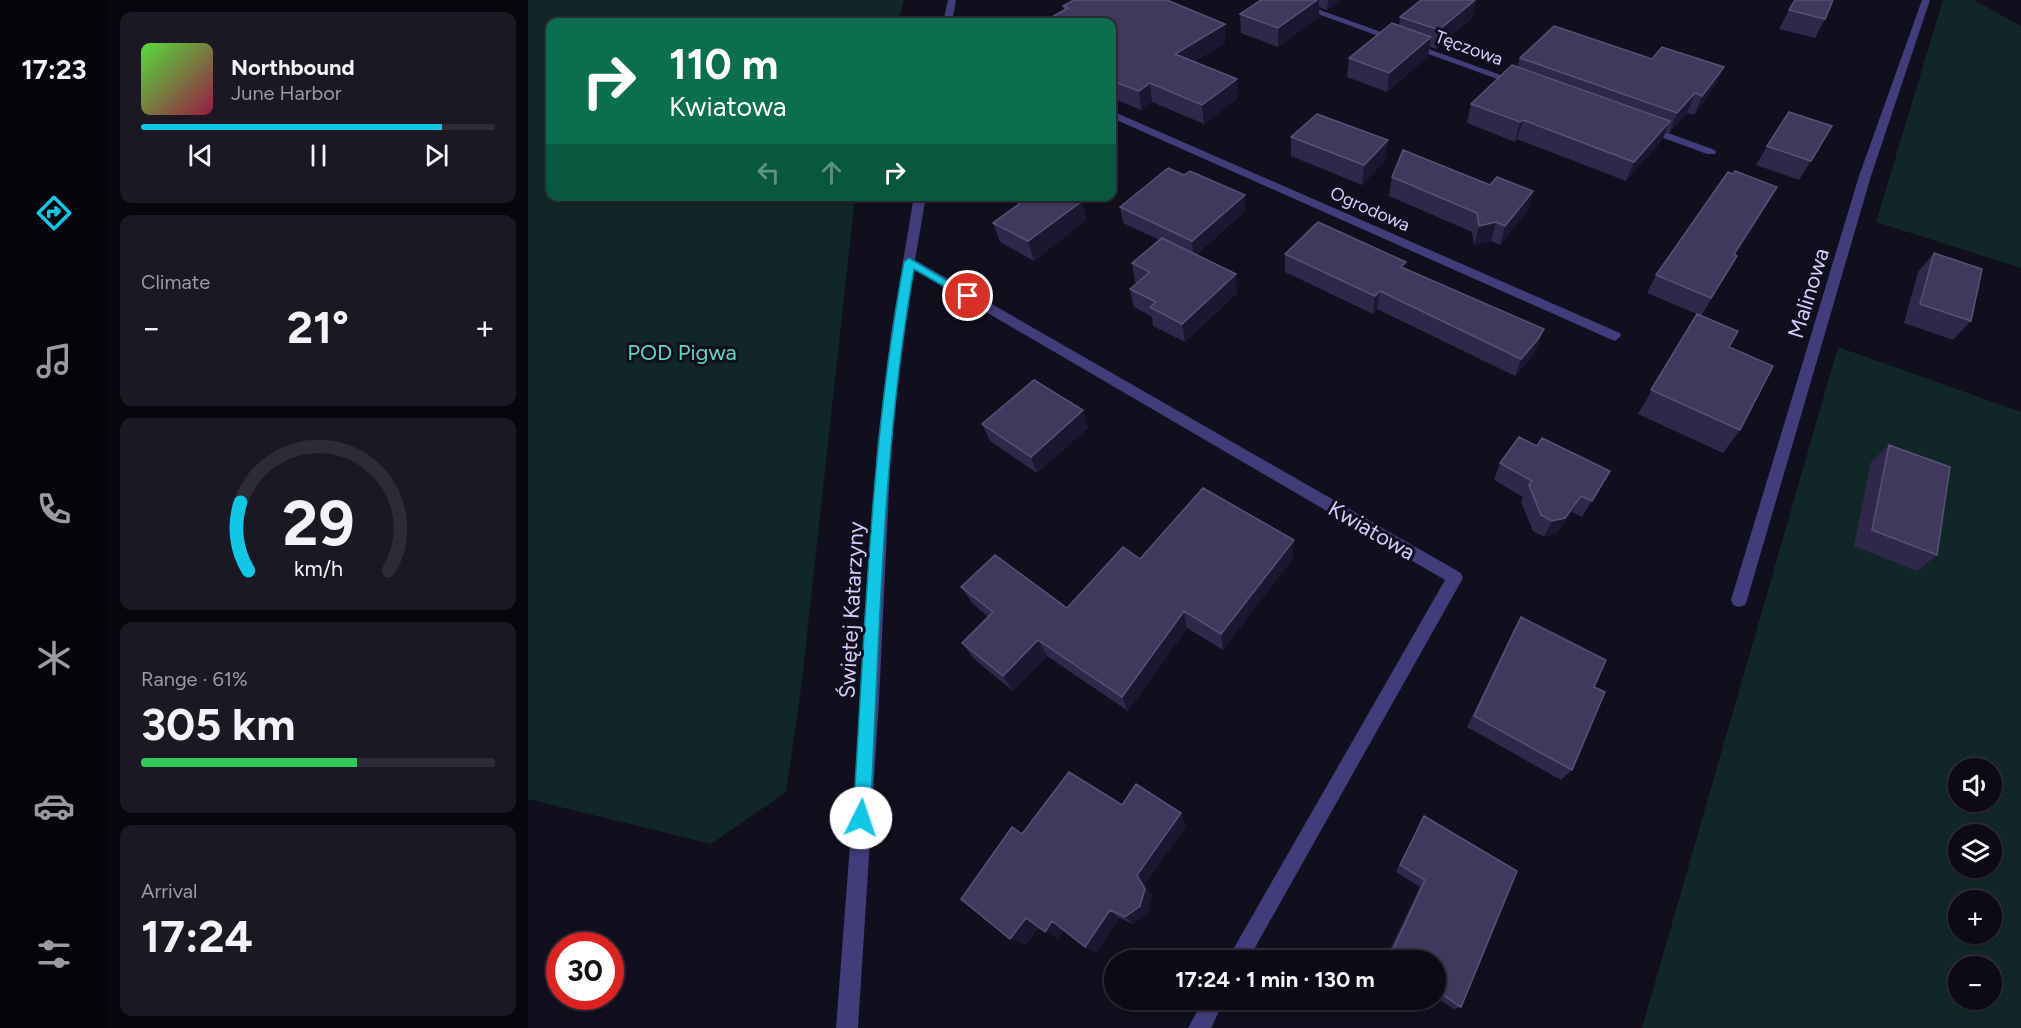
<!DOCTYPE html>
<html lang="en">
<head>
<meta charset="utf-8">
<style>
	:root { --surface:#0d0a16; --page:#1b1823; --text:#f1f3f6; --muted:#9a9aa1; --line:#2d2b35; --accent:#10c7e5 }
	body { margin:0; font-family:Figtree,sans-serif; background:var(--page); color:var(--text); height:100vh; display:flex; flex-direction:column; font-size:22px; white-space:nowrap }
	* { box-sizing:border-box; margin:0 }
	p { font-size:20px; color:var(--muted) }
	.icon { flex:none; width:33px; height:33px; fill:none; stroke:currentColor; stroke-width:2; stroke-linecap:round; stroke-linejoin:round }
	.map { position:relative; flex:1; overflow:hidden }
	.drawer { display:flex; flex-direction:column; gap:12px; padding:12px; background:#07060c; width:420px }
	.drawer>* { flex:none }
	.hud { position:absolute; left:18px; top:18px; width:570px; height:183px; border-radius:12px; box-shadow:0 2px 4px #0004,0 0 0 2px var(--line); background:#0b6e4f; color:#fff; overflow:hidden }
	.buttons { position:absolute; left:1420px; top:758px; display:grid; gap:12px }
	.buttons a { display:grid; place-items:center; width:54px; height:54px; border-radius:50%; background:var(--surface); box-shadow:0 2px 4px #0004,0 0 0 2px var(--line); font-size:30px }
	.speed { position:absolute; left:18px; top:932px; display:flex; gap:12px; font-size:30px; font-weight:700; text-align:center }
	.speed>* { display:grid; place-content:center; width:78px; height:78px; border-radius:50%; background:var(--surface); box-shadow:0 2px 4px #0004,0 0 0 2px var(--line); line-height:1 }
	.speed .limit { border:9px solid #d22; background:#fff; color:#111 }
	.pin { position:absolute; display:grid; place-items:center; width:51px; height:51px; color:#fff; margin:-26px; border:3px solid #fff; border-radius:50%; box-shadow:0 2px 6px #0007 }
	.me { position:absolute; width:66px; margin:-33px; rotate:4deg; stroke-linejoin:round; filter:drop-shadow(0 0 4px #0008) }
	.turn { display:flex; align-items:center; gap:21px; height:126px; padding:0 24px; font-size:27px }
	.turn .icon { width:78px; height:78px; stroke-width:2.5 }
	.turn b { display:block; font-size:42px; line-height:51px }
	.lanes { display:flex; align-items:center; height:57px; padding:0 24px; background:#0003; justify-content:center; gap:30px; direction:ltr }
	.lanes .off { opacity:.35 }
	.big { font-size:45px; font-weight:700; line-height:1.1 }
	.drawer .tile { flex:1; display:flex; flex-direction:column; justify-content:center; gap:9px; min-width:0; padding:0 21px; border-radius:12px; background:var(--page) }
	.drawer .dial { align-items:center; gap:0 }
	.dial svg { height:156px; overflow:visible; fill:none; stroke:var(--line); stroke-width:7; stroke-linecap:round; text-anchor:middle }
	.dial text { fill:var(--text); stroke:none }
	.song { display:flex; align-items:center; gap:18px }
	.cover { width:72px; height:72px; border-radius:9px; background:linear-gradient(135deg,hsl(110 70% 55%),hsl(340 70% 35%)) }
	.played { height:6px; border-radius:3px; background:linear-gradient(90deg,var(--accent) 85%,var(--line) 85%) }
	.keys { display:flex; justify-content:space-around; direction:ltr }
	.heat { display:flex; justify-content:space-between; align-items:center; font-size:33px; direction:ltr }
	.charge { height:9px; border-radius:4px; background:linear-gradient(90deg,#34c759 61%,var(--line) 0) }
	.trip { position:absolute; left:576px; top:950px; width:342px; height:60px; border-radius:30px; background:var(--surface); box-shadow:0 2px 4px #0004,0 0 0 2px var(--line); font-weight:700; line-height:60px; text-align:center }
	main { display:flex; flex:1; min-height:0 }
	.menu { display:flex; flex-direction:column; width:108px; justify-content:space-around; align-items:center; background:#050409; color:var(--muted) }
	.menu .icon { width:42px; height:42px }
	.menu .on { color:var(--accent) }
	.menu b { font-size:27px; color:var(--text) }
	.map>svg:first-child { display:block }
	.green { fill:#112727; fill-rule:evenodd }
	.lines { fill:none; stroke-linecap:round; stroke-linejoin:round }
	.minor { fill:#413c7a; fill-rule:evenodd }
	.wall { fill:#2f284a }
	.shaded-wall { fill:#1c1631 }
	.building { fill:#41395d; stroke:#585176; stroke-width:1.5 }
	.route { fill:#10c7e5; stroke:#0a8195; stroke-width:1.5 }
	.labels { text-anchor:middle; stroke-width:6; stroke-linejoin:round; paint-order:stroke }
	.far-street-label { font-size:18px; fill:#d5cefc; stroke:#110e1e }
	.street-label { font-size:22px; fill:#d5cefc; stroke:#110e1e }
	.park-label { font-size:22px; fill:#60d5bd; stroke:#110e1e }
</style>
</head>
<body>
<main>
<nav class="menu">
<b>17:23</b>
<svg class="icon on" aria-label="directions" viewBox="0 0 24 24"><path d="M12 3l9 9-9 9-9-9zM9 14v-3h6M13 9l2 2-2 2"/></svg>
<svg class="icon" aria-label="music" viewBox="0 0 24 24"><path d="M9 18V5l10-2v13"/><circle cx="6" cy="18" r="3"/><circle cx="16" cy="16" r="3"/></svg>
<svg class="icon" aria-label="phone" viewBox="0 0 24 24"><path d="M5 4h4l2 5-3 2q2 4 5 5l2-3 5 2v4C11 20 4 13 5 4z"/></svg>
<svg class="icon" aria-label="climate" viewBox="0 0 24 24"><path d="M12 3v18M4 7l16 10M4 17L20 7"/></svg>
<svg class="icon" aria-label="car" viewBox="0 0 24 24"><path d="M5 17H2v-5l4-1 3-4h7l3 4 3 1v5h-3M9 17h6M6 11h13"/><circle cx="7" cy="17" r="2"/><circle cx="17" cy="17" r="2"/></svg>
<svg class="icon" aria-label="filters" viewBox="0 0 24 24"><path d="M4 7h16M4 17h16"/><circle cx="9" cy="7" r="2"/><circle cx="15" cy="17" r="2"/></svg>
</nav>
<section class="drawer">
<div class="tile">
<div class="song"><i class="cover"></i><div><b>Northbound</b><p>June Harbor</p></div></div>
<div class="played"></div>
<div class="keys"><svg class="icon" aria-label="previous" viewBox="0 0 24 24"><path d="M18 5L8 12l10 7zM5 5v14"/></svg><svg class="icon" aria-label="pause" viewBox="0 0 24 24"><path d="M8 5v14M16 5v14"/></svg><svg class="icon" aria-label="next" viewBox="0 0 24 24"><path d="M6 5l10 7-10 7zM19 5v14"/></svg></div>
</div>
<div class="tile"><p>Climate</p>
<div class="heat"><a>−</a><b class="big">21°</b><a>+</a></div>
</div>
<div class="tile dial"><svg viewBox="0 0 100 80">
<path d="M14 69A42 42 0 1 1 86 69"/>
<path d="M14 69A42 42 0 0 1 10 34" stroke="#10c7e5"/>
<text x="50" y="56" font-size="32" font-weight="700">29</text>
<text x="50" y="72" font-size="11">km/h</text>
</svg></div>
<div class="tile"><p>Range · 61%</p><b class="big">305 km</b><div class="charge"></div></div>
<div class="tile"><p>Arrival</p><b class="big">17:24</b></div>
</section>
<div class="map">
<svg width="1493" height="1028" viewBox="0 0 1493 1028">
	<rect width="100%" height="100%" fill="#110e1e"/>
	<!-- green -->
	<path class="green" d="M0 0H376L370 22H22V196L327 197 273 689 258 792 183 844 0 799Z
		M1415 0H1446L1493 26V268L1348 222Z
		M1310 347 1493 412V1028H1114ZM1431 768H1464V801H1431ZM1431 834H1464V867H1431ZM1431 900H1464V933H1431ZM1431 966H1464V999H1431Z"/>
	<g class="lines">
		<!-- minor -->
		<path class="minor" d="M420 0H428L424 22H415Z
			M751 0H764L995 83 986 85Z
			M1394 0H1402L1343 176 1219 600 1217 605 1211 607 1205 605 1203 600 1331 176Z
			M584 111 1092 333 1093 336 1087 341 1082 339 584 118Z
			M1118 125 1187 150 1188 152 1187 154H1179L1114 130V126Z
			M386 196H398L387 260 933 573 935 578 720 960H699L917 580 386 270 375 333 363 448 351 701 330 1028H308L333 701 349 448 363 333Z
			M676 999H697L683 1028H660Z"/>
	</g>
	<!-- wall -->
	<path class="wall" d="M733 0H813L799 10 791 7V17L750 47 713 33 712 14Z
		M893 0H948L945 17 908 49 902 47 900 56 859 92 819 77 821 58 871 26 872 17Z
		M535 6 697 43 666 62 710 98 676 124 624 102 613 110 584 98V22L536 11Z
		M1261 10 1297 19 1287 38 1251 29Z
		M992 58 1124 59 1196 67 1187 86 1166 115 1159 113 1141 133 1138 132 1134 140 1098 181 989 139 987 142 939 123 943 104 989 67Z
		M1304 126 1271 180 1228 165 1239 146Z
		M763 137 858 160 834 185 763 156Z
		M864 177 962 185 1005 191 1000 210 972 245 963 241 946 245 944 232 861 196Z
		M554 201 558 220 506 261 472 242 465 223Z
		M1239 205 1207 255 1209 256 1173 316 1201 347 1212 430 1195 453 1110 414 1169 314 1119 293 1128 275Z
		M592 207 717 211 669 254 709 293 657 342 625 326 624 317 606 307 602 289 609 283 607 282 604 263 631 240 595 223Z
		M1406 253 1443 321 1425 340 1376 323 1390 272Z
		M757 254 877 268 1009 347 1004 357 987 376 849 309 845 314 757 272Z
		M555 410 560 428 509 473 462 441 454 424Z
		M1361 445 1409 555 1389 571 1326 546 1343 462Z
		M1009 446 1082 471 1054 517 1044 512 1028 534 1016 537 1005 531 993 502 995 497 966 480 972 463Z
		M765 558 695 650 659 628 600 711 519 656 485 691 446 659 434 643 460 617 445 604 433 587 539 608 612 559Z
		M993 617 1066 687 1044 770 1033 780 939 727 985 631Z
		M594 805 658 826 617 884 624 897 619 914 605 924 591 918 568 952 557 947 536 930 530 938 511 927 497 945 494 834Z
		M896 816 933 1007 926 1009 908 997V960H857L892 887 868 872 891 825Z"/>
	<!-- shaded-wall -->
	<path class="shaded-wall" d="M789 0H791V17L750 47V28Z
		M801 0H813L799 10 800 1Z
		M947 0H948L945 17 908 49 911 30Z
		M697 24V43L649 73 647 54Z
		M903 37 900 56 859 92 861 73Z
		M1196 67 1187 86 1166 115 1174 96Z
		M709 79 710 98 676 124 674 105Z
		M622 83 624 102 613 110 611 91Z
		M1167 93 1159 113 1141 133 1149 113Z
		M995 120 989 139 987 142 992 122Z
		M1142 121 1134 140 1098 181 1106 162Z
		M860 140 858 160 834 185 836 165Z
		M1249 187 1239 205 1196 272 1206 254Z
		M1005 191 1000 210 972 245 977 226Z
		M717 195V211L665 257 664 241Z
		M554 201 558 220 506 261 500 241Z
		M968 222 963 241 946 245 951 226Z
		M708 274 709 293 657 342 654 324Z
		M852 291 849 309 845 314 847 296Z
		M1016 329 1009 347 1004 357 987 376 993 359Z
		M555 410 560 428 509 473 503 457Z
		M1053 496 1044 512 1028 534 1016 537 1024 521Z
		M766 540 765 558 695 650 693 634Z
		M656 611 659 628 600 711 594 697Z
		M510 640 519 656 485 691 475 676Z
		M653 813 658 826 617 884 624 897 619 914 605 924 597 917 609 875Z
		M582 910 591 918 568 952 557 947Z
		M498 918 512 925 497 945 482 939Z
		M524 921 537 928 530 938 517 932Z"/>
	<!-- building -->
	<path class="building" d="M546 0H639L697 24 647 54 709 79 674 105 622 83 611 91 584 81V22H515L540 8 535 6Z
		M733 0H789L750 28 712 14Z
		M893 0H947L911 30 872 17Z
		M1267 0H1305L1297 19 1261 10Z
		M864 23 903 37 861 73 821 58Z
		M1026 26 1124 59 1134 47 1196 67 1174 96 1167 93 1149 113 992 58Z
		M984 65 1142 121 1106 162 995 120 992 122 943 104Z
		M1261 112 1304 126 1283 161 1239 146Z
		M789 114 860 140 836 165 763 137Z
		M875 150 962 185 969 177 1005 191 977 226 968 222 951 226 949 213 864 177Z
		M640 168 656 175 662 171 717 195 664 241 592 207Z
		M1207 171 1249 187 1206 254 1209 256 1183 298 1128 275 1200 172 1205 174Z
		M502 196H545L554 201 500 241 465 223Z
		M790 222 878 262 873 267 1016 329 1010 339 993 359 852 291 847 296 757 254Z
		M634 238 708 274 654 324 622 307 628 302 602 289 622 272 604 263Z
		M1406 253 1454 269 1443 321 1392 304Z
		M1169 314 1210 331 1201 347 1245 366 1212 430 1123 390Z
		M506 380 555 410 503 457 454 424Z
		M991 437 1009 446 1014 438 1082 471 1064 501 1053 496 1037 518 1024 521 1013 515 1001 485 1004 481 972 463Z
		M1361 445 1422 467 1409 555 1344 530Z
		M675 488 766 540 693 634 656 611 594 697 510 640 475 676 434 643 465 612 433 587 467 555 539 608 595 547 612 559Z
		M993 617 1078 660 1066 687 1077 692 1044 770 946 716Z
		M541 772 594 805 608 784 653 813 609 875 617 889 612 906 597 917 582 910 557 947 524 921 517 932 498 918 482 939 433 899 484 827 494 834Z
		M896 816 989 871 933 1007 908 990V960H860L897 880 872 865Z"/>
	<!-- route -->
	<path class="route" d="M381 258 445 296 443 298H436L386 269C354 450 352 635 342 818L339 824 333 827 327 824 325 818C337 633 342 445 376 262Z"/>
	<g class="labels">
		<!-- far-street labels -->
		<g class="far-street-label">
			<text transform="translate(941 48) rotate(20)" y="6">Tęczowa</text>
			<text transform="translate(842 209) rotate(24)" y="6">Ogrodowa</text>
		</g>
		<!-- street labels -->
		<g class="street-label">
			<text transform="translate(1280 293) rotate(-73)" y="8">Malinowa</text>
			<text transform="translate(844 530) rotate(30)" y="8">Kwiatowa</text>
			<text transform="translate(323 610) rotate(-87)" y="8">Świętej Katarzyny</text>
		</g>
		<!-- park labels -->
		<g class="park-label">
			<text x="154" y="360">POD Pigwa</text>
		</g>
	</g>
</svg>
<div class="buttons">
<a><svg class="icon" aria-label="sound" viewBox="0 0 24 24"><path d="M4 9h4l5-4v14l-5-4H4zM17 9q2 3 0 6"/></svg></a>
<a><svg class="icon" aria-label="layers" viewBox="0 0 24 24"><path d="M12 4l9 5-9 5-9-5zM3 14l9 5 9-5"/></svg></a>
<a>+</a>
<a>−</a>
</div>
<div class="speed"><div class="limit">30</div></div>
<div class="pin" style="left:440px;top:296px;background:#d93025"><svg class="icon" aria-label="arrive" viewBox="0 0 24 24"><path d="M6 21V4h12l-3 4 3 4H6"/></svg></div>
<svg class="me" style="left:333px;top:818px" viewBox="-20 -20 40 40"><circle r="19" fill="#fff"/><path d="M0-13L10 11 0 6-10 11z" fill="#10c7e5"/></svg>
<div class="trip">17:24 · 1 min · 130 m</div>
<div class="hud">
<div class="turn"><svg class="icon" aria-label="right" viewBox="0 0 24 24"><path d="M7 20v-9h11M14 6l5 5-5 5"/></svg><div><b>110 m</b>Kwiatowa</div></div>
<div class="lanes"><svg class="icon off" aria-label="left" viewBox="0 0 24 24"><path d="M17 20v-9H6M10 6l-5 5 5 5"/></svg><svg class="icon off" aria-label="ahead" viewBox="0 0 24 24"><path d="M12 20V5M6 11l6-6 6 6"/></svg><svg class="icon" aria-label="right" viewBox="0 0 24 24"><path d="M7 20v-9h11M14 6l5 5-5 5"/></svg></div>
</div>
</div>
</main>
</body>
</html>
